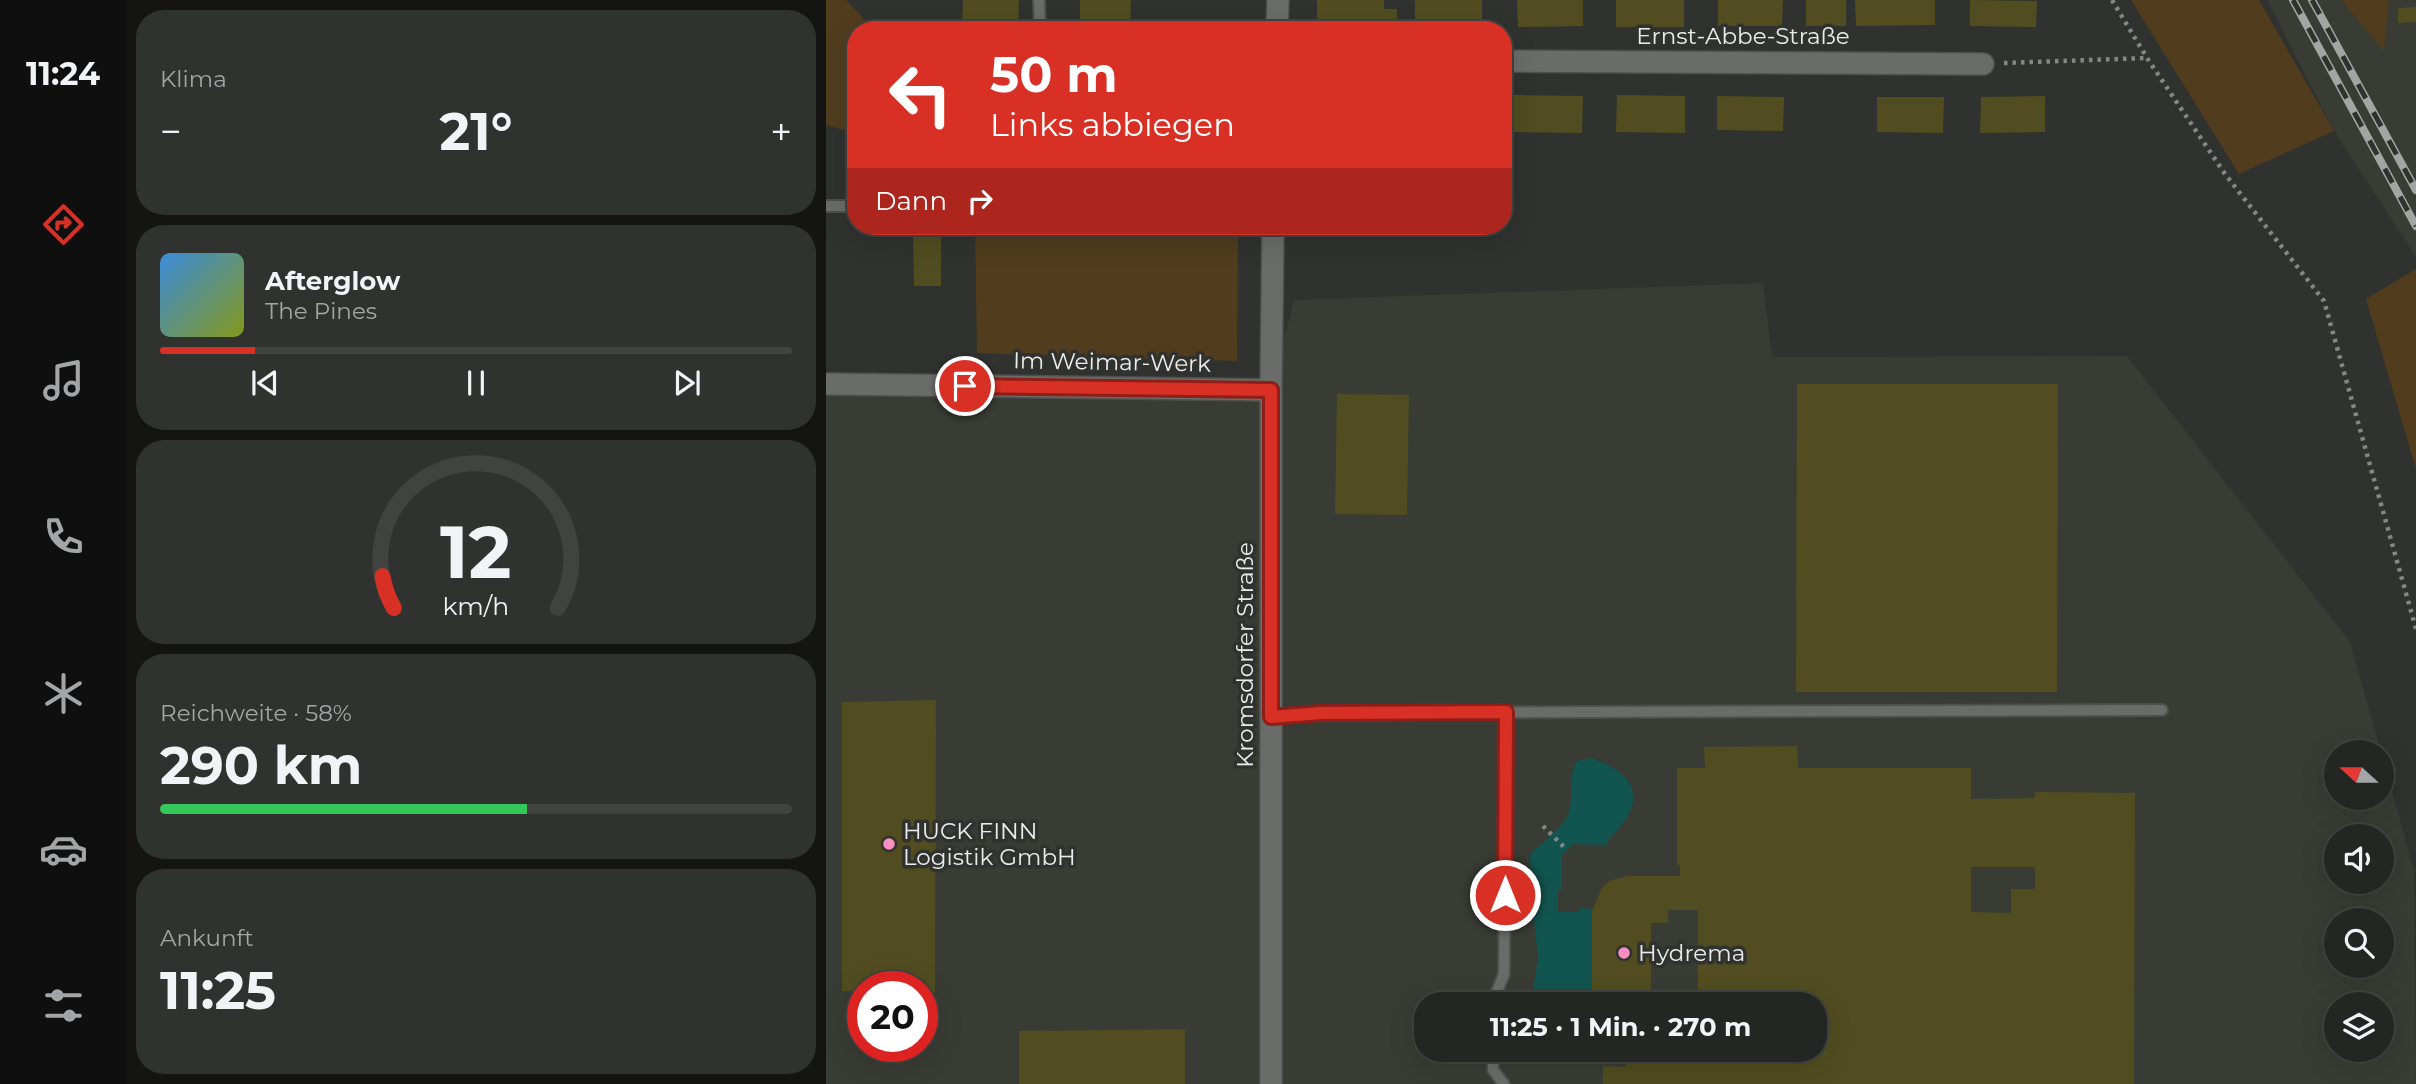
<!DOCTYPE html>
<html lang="de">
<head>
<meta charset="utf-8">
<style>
	:root { --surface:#242623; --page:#303230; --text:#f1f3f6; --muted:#a3a5a6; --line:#414341; --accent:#d93025 }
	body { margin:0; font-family:Montserrat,sans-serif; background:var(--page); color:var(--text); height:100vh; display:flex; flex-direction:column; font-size:26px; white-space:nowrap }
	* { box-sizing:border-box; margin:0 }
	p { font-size:23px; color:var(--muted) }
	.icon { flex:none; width:38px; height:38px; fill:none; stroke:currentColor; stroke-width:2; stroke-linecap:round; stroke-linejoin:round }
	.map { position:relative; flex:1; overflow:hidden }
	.side { display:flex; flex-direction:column; gap:10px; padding:10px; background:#141513; width:700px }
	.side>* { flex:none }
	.top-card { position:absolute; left:21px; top:21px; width:665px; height:214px; border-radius:28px; box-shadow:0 7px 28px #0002,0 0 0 2px var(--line); background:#d93025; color:#fff; overflow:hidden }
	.needle { width:46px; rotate:291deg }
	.tools { position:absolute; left:1498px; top:740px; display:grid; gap:14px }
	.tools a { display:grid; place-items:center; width:70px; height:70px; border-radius:50%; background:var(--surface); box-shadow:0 7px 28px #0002,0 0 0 2px var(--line); font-size:35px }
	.speed { position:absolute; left:21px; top:971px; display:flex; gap:14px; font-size:35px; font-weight:700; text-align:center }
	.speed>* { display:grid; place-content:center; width:91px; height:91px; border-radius:50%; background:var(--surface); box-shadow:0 7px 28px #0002,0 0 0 2px var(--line); line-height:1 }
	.speed .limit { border:10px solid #d22; background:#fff; color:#111 }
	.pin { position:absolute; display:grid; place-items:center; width:60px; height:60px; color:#fff; margin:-30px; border:4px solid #fff; border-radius:50%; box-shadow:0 2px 7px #0007 }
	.me { position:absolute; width:77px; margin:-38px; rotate:0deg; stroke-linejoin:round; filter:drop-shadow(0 0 5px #0008) }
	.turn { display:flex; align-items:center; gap:24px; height:147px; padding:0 28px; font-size:32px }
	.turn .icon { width:91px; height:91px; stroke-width:2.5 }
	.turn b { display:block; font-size:49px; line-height:60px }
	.then { display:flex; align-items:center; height:66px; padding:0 28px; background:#0003; gap:14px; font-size:26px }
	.big { font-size:52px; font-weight:700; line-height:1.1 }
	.side .card { flex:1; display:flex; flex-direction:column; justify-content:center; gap:10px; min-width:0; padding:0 24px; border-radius:28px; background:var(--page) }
	.side .dial { align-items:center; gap:0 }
	.dial svg { height:182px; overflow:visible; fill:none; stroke:var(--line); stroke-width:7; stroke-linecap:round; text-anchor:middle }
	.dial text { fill:var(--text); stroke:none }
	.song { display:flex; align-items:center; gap:21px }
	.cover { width:84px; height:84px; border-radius:10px; background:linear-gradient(135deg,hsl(210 70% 55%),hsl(70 70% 35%)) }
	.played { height:7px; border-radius:4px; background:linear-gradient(90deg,var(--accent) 15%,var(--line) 15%) }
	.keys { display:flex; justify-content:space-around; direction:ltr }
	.heat { display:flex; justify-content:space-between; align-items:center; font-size:38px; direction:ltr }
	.charge { height:10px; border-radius:5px; background:linear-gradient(90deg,#34c759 58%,var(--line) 0) }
	.trip { position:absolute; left:588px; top:992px; width:413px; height:70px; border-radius:28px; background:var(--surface); box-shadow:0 7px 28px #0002,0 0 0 2px var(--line); font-weight:700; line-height:70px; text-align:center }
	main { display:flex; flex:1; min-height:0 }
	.tab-bar { display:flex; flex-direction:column; width:126px; justify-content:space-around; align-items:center; background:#0e0f0e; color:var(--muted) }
	.tab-bar .icon { width:49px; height:49px }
	.tab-bar .current { color:var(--accent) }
	.tab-bar b { font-size:32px; color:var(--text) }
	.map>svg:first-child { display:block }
	.built { fill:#383c34; fill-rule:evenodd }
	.green { fill:#513c1e }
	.water { fill:#12544f }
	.building { fill:#514d20; fill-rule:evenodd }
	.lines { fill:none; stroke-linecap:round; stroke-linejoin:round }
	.lane-casing { stroke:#4f504e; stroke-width:14 }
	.street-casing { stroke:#4f504e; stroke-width:24 }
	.secondary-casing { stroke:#4f504e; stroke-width:24 }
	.path { stroke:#858784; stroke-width:4.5; stroke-dasharray:3.5 5; stroke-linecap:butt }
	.lane { stroke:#6a6c69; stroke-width:10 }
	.street { stroke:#6a6c69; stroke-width:21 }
	.secondary { stroke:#6a6c69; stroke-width:21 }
	.rail-casing { stroke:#a3a5a2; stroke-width:8 }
	.rail { stroke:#30322f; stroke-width:5; stroke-dasharray:16; stroke-linecap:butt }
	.route-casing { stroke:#8d1f18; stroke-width:18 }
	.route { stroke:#d93025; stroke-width:12 }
	.poi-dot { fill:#fc8fc1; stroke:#30322f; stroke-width:2.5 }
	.labels { text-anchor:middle; stroke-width:7; stroke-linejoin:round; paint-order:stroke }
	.street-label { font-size:23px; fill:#ebecea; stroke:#30322f }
	.poi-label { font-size:23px; fill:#ebecea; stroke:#30322f; text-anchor:start }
</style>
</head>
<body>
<main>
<nav class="tab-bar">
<b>11:24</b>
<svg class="icon current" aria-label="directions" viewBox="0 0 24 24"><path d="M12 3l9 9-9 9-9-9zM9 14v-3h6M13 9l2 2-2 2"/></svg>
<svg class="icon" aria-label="music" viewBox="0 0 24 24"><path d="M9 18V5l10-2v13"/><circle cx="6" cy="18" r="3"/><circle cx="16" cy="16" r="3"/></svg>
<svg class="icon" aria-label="phone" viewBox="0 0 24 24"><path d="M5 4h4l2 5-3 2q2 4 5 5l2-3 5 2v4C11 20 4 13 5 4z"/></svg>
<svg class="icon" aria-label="climate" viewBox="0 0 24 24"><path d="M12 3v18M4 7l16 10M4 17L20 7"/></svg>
<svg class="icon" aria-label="car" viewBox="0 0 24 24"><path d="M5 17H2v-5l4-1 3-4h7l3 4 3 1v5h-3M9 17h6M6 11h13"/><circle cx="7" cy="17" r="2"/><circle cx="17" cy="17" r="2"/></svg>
<svg class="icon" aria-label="filters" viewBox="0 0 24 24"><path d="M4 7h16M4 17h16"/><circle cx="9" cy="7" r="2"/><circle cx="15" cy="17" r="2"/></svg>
</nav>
<section class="side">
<div class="card"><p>Klima</p>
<div class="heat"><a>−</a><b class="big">21°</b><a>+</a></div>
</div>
<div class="card">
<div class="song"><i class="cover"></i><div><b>Afterglow</b><p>The Pines</p></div></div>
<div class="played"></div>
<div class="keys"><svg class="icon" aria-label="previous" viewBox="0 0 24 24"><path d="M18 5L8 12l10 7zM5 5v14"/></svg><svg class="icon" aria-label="pause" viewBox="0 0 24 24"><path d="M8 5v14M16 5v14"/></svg><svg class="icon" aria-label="next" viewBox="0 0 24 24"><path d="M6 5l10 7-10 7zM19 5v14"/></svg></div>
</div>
<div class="card dial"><svg viewBox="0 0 100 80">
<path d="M14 69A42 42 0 1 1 86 69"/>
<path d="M14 69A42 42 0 0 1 9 55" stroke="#d93025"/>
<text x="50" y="56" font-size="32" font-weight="700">12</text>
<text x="50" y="72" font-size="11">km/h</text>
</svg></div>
<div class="card"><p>Reichweite · 58%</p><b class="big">290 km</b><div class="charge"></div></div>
<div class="card"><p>Ankunft</p><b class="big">11:25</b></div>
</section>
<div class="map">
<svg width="1590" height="1084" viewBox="0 0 1590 1084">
	<rect width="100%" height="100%" fill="#30322f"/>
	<!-- built -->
	<path class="built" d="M1441 0H1516L1520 6 1523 0H1590V257L1508 131Z
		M937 283 946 357 1301 356 1524 642 1555 752H1510V798H1556V755L1588 870 1590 1084H0V384L445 390 468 300ZM1510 836H1556V882H1510ZM1510 920H1556V966H1510ZM37 987H96V1046H37ZM600 1004H989V1050H600ZM1510 1004H1556V1050H1510Z"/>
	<!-- green -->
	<path class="green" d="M0 0H20L48 30H30V133L0 125Z
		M1305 0H1433L1508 131 1413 174Z
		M1516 0H1563L1558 51 1520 6Z
		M149 226H412L411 361 151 353Z
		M1590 269V469L1540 299Z"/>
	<!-- water -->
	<path class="water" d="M765 758C815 775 821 803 782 840V845L747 844 736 855V890H732V912H754V908L767 909 766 1004H708L707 989 712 959 705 890 704 855C716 841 735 831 742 814 749 796 741 778 751 761Z"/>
	<!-- building -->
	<path class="building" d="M137 0H193L192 30H136Z
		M254 0H305L304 30H254Z
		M491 0H558V9H571V26H491Z
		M589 0H656V24L589 25Z
		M691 0H757V26L692 27Z
		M790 0H858V27H790Z
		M892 0H957L956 26H892Z
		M980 0H1020V26H980Z
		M1029 0H1109V25L1030 26Z
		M1144 0 1211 1 1210 27 1144 26Z
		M1590 7V22L1572 23V8Z
		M688 95 757 96 756 133 687 132Z
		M791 95 859 96V133L790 132Z
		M891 96 958 97 957 131 891 130Z
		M1219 96V132L1154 133 1155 97Z
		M1051 97H1118L1117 133 1051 132Z
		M87 226H115V286H88Z
		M971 384H1232L1231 692H970Z
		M511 394 583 395 581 515 509 514Z
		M110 700 109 992H96V987H37V991H16V702Z
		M971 746 972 768H1145V799L1209 798V792L1309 793 1308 1084H777V1066L800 1067V1063H872V1050H989V1004H872V910H842V923H825V1004H766V911L776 888 783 881 801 876H854V865H851V768H879L878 747ZM1145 867H1209V889H1185V913L1145 912Z
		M359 1029V1084H193V1031Z"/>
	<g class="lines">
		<!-- lane casing -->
		<g class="lane-casing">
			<path id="lane" d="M213 0 214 30
				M0 206H30
				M445 717 495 713 1336 710
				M666 1004 678 974 680 712
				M667 1050V1070L678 1084"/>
		</g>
		<!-- street casing -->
		<g class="street-casing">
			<path id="street" d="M677 61 1157 64
				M0 384 445 390"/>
		</g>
		<!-- secondary casing -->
		<g class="secondary-casing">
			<path id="secondary" d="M451 30 452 0
				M445 1084V390L447 226"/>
		</g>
		<!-- path -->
		<path class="path" d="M1286 0 1321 58 1399 174 1498 301 1590 629
			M1178 63 1321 58
			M717 826 741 850"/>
		<!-- lane -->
		<use href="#lane" class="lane"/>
		<!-- street -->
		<use href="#street" class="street"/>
		<!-- secondary -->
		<use href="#secondary" class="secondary"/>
		<!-- rail casing -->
		<g class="rail-casing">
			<path id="rail" d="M1467 0 1590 226
				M1486 0 1590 190"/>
		</g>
		<!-- rail -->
		<use href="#rail" class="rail"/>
	</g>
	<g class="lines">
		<!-- route casing -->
		<g class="route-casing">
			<path id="route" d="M139 386 445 390V717L495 713 680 712 679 895"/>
		</g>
		<!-- route -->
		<use href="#route" class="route"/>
	</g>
	<!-- markers -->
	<g class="poi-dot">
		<circle cx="63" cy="844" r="7"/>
		<circle cx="798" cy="953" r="7"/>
	</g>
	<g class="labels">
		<!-- street labels -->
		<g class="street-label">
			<text x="917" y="44">Ernst-Abbe-Straße</text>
			<text transform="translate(286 362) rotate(1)" y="8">Im Weimar-Werk</text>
			<text transform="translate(419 655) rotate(-90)" y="8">Kromsdorfer Straße</text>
		</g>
		<!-- poi labels -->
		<g class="poi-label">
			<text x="77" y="839">HUCK FINN<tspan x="77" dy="26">Logistik GmbH</tspan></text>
			<text x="812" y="961">Hydrema</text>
		</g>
	</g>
</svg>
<div class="tools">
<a><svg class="needle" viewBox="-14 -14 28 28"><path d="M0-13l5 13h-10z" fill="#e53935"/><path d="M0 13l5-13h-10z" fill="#a3a5a6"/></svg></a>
<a><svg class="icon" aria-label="sound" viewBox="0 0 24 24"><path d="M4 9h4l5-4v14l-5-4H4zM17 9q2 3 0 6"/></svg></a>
<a><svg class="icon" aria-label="search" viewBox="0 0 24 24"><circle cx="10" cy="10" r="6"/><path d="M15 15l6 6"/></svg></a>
<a><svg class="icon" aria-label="layers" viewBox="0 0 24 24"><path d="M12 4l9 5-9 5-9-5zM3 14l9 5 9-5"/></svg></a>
</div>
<div class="speed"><div class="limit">20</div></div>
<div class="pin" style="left:139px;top:386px;background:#d93025"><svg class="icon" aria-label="arrive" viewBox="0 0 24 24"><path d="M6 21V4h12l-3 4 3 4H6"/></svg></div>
<svg class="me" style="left:679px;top:895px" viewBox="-20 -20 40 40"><circle r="17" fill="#d93025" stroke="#fff" stroke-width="3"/><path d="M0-11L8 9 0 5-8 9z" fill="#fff"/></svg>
<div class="trip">11:25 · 1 Min. · 270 m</div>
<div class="top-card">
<div class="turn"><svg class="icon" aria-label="left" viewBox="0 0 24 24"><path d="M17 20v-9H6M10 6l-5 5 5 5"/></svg><div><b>50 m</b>Links abbiegen</div></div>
<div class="then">Dann<svg class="icon" aria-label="right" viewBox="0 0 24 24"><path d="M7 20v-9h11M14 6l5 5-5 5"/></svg></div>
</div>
</div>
</main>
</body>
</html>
